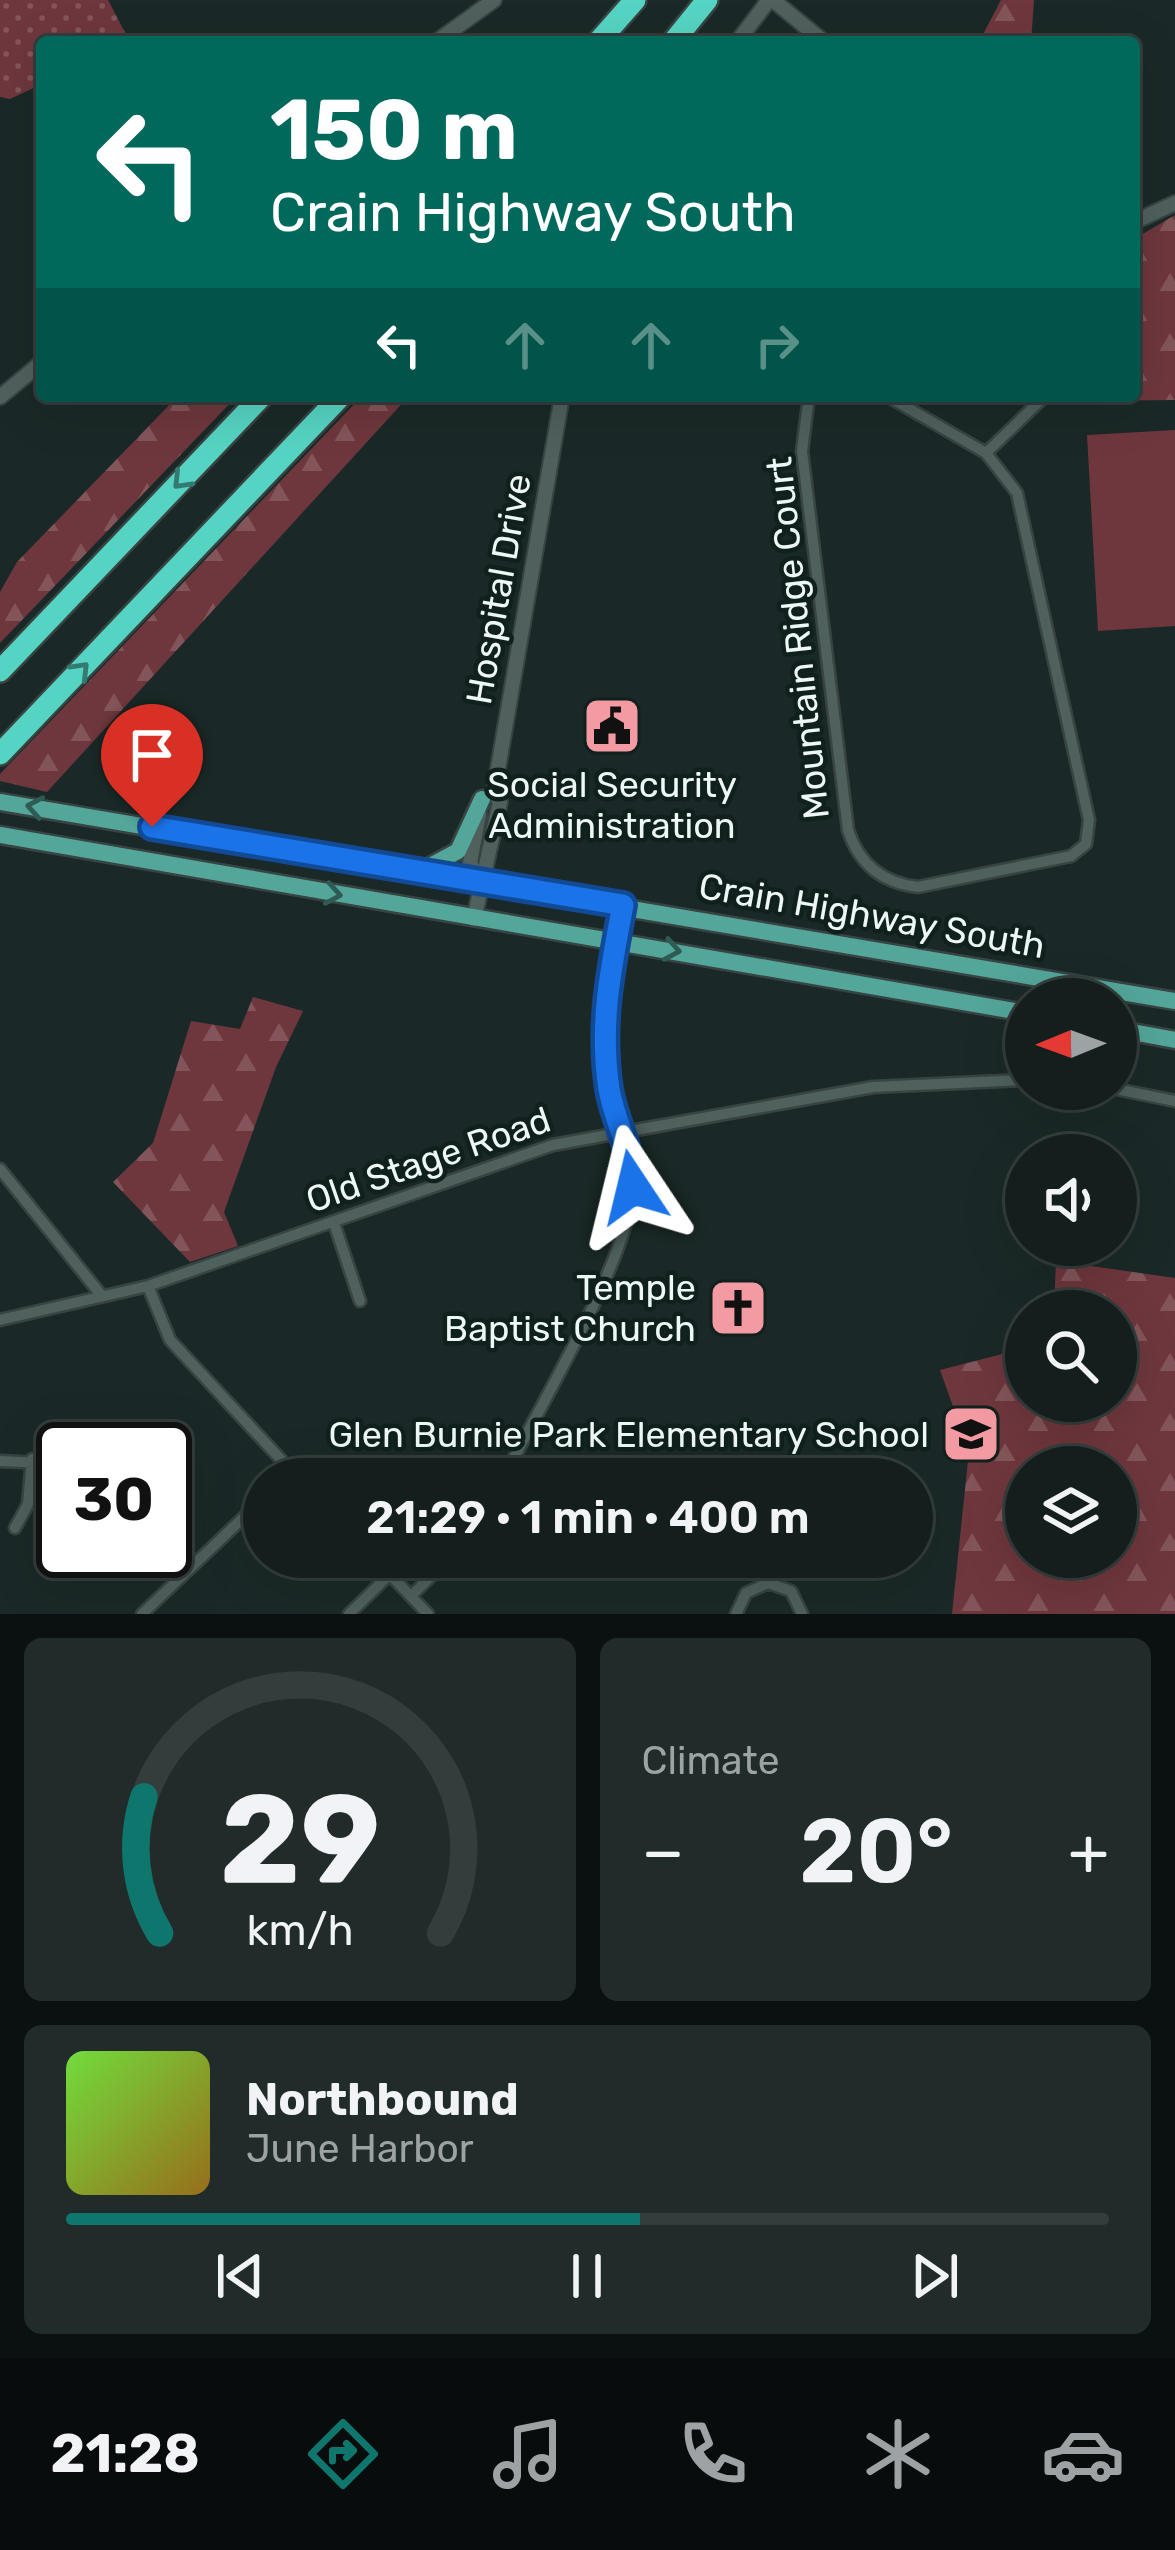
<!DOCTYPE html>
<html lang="en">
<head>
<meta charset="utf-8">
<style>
	:root { --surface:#141f1d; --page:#212c2a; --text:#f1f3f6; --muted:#9da2a4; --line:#333d3b; --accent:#0f766e }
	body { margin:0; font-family:Rubik,sans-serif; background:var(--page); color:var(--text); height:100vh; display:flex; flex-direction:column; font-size:45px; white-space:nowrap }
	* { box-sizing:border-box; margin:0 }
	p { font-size:39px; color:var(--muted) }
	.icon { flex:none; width:66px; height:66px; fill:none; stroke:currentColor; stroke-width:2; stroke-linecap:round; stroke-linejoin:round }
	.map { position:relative; height:1614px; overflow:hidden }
	.details { display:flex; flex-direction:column; gap:24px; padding:24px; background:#0b1110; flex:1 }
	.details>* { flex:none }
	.top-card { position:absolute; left:36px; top:36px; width:1104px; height:366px; border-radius:12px; box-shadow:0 12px 48px #0002,0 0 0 3px var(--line); background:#00695c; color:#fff; overflow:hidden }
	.needle { width:78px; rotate:269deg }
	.fabs { position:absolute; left:1005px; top:978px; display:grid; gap:24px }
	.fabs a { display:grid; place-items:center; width:132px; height:132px; border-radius:50%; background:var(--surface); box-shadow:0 12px 48px #0002,0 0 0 3px var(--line); font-size:60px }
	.speed { position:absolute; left:36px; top:1422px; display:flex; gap:24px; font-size:60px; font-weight:700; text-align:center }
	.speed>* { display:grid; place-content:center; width:156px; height:156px; border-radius:50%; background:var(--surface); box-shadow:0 12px 48px #0002,0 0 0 3px var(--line); line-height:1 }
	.speed .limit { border:6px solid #111; border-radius:18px; background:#fff; color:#111 }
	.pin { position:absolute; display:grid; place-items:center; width:102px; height:102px; color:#fff; margin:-123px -51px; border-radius:50% 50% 50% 0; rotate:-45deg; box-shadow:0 0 12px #0007 }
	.pin .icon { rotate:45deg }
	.me { position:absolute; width:132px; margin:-66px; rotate:350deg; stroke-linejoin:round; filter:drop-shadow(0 0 9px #0008) }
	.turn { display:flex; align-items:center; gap:42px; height:252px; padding:0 36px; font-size:54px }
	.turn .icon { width:156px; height:156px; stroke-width:2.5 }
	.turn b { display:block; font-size:84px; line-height:102px }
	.lanes { display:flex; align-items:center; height:114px; padding:0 36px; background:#0003; justify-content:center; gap:60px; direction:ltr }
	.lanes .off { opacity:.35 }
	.big { font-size:90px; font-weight:600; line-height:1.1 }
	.details .tile { flex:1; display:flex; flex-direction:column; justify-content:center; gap:18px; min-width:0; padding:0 42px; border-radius:18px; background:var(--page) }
	.details .dial { align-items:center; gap:0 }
	.dial svg { height:312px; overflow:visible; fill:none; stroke:var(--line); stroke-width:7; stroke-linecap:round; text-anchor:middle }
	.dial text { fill:var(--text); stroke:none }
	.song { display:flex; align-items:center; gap:36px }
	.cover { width:144px; height:144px; border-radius:18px; background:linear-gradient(135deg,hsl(100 70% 55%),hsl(40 70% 35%)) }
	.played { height:12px; border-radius:6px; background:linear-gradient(90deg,var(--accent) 55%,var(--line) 55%) }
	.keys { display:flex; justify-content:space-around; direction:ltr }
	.heat { display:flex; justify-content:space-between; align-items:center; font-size:66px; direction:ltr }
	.details .tiles { flex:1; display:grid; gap:24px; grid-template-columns:1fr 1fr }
	.tile:last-child { grid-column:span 2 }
	.trip { position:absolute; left:243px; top:1458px; width:690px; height:120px; border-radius:60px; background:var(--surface); box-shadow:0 12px 48px #0002,0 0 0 3px var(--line); font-weight:600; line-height:120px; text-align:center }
	.tabs { display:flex; height:192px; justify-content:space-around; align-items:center; background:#080c0c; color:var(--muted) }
	.tabs .icon { width:84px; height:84px }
	.tabs .current { color:var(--accent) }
	.tabs b { font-size:54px; color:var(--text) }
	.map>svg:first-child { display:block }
	.grass { fill:url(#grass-dots) }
	.forest { fill:url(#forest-firs); fill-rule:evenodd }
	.pitch { fill:#6e373d }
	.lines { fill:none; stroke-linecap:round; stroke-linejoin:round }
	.minor-casing { stroke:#374442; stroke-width:15 }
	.tertiary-casing { stroke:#374442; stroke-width:18 }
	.primary-casing { stroke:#374442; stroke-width:21 }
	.motorway-casing { stroke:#374442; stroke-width:26 }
	.minor { stroke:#4f605d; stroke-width:10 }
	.tertiary { stroke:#4f605d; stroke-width:14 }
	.primary { stroke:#53a69a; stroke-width:16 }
	.motorway { stroke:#56d4c3; stroke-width:21 }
	.oneway { stroke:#337a70 }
	.oneway2 { stroke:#2e5c55 }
	.route-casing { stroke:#114b97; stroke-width:30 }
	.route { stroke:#1a73e8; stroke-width:21 }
	.labels { text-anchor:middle; stroke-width:9; stroke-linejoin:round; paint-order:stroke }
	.street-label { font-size:36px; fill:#edf7f5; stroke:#10201d }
	.poi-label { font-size:36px; fill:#edf7f5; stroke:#10201d; text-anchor:end }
</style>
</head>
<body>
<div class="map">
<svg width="1175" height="1614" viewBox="0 0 1175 1614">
	<defs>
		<pattern id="grass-dots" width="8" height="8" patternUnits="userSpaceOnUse" patternTransform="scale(3)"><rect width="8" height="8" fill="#6e373d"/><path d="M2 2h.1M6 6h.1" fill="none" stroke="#83555a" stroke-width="1.8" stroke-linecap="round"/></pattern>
		<pattern id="forest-firs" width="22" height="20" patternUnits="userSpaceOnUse" patternTransform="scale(3)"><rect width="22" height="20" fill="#6e373d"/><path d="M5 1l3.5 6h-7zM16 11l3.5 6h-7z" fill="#83555a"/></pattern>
	</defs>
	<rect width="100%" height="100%" fill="#1a2927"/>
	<!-- grass -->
	<path class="grass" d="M0 0H108L130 42H42V84L10 99 0 97Z"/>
	<!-- forest -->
	<path class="forest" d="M1001 0H1034L1031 42H979Z
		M1175 215V400L1074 401 1079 396H1134V239Z
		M178 396H237L0 643V592L17 562Z
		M362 396H409L47 792 0 781V774Z
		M253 997 303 1011 276 1067 224 1212 238 1246 190 1262 113 1182 153 1143 191 1021 240 1029Z
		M1056 1261 1175 1278V1614H952L969 1451 940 1370 1026 1348V1401H1116V1311H1054ZM1116 1467V1557H1026V1467Z"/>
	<!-- pitch -->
	<path class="pitch" d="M1175 430V626L1098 631 1087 435Z"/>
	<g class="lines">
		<!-- minor casing -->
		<g class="minor-casing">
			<path id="minor" d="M809 396 802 451 848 830C859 864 882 883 918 887L1071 856 1086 844 1089 820 1017 493 986 453 1045 396
				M887 396 986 453
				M1116 1089 1175 1101
				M0 1169 102 1296
				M334 1223 360 1301
				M148 1286 170 1340 299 1479
				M0 1320 148 1286 553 1145 873 1087 1026 1080
				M0 1461 63 1464
				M503 1479C538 1409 631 1256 633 1185 634 1151 619 1128 610 1097 593 1032 611 968 623 905
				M15 1528 28 1504 32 1459
				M164 1551 184 1571
				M373 1557 428 1614
				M411 1596 451 1557
				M142 1614 264 1498
				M349 1614 389 1575
				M736 1614 746 1593 768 1583 791 1591 802 1614"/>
		</g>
		<!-- tertiary casing -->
		<g class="tertiary-casing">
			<path id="tertiary" d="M773 0 824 42
				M436 42 494 0
				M737 42 769 0
				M1134 222 1175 203
				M0 397 42 362
				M479 814 470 863 480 883
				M474 919 500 802 494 792 562 396"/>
		</g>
		<!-- primary casing -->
		<g class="primary-casing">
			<path id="primary" d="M0 802 1175 1001
				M0 835 1026 1013
				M421 871 458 851 482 799
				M1116 1029 1175 1040"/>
		</g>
		<!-- motorway casing -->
		<g class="motorway-casing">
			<path id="motorway" d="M598 42 635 0
				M673 42 707 0
				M0 671 262 396
				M0 754 341 396"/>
		</g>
		<!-- minor -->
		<use href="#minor" class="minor"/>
		<!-- tertiary -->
		<use href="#tertiary" class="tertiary"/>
		<!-- primary -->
		<use href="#primary" class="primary"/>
		<!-- motorway -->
		<use href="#motorway" class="motorway"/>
	</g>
	<!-- one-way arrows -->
	<defs><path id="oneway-chevron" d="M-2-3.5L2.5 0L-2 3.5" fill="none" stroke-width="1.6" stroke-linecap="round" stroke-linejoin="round" transform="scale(3)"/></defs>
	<g class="oneway">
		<use href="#oneway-chevron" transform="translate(181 481) rotate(134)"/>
		<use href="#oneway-chevron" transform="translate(81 670) rotate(-46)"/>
	</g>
	<g class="oneway2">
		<use href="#oneway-chevron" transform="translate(35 807) rotate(-170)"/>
		<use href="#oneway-chevron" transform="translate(333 894) rotate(10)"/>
		<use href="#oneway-chevron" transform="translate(672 950) rotate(10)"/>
	</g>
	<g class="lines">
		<!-- route casing -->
		<g class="route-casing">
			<path id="route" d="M152 827 623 905C611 968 599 1024 609 1089 615 1124 633 1151 633 1187"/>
		</g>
		<!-- route -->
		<use href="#route" class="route"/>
	</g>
	<!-- icons -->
	<defs>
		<g id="civic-square" transform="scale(3)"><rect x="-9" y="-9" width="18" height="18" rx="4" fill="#f49aa3" stroke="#10201d"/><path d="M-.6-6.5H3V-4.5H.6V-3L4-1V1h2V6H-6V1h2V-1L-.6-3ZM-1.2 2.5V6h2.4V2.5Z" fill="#111"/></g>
		<g id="church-square" transform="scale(3)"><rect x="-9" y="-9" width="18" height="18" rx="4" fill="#f49aa3" stroke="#10201d"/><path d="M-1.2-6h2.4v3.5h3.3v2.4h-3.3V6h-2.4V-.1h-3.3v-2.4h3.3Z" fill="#111"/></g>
		<g id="school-square" transform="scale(3)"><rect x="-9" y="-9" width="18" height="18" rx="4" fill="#f49aa3" stroke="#10201d"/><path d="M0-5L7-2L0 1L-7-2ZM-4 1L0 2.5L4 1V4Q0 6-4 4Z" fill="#111"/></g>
	</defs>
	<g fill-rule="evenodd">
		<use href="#civic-square" x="612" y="726"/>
		<use href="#church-square" x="738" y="1308"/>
		<use href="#school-square" x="971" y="1434"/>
	</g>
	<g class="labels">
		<!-- street labels -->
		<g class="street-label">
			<text transform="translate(498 589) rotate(-80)" y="13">Hospital Drive</text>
			<text transform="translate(797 638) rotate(-96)" y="13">Mountain Ridge Court</text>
			<text transform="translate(872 915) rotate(10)" y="13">Crain Highway South</text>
			<text transform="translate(428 1159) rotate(-19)" y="13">Old Stage Road</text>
		</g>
		<!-- poi labels -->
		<g class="poi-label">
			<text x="612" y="797" text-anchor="middle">Social Security<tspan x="612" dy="41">Administration</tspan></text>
			<text x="696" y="1300">Temple<tspan x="696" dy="41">Baptist Church</tspan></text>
			<text x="929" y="1447">Glen Burnie Park Elementary School</text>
		</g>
	</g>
</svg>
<div class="fabs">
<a><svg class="needle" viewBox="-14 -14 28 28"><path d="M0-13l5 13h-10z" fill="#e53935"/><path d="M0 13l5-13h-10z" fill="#9da2a4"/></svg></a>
<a><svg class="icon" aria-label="sound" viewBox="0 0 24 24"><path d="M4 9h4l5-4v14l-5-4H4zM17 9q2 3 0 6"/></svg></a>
<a><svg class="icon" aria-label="search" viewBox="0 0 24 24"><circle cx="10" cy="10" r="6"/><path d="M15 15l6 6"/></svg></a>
<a><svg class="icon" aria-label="layers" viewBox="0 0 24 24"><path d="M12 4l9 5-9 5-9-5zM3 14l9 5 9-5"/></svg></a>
</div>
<div class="speed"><div class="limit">30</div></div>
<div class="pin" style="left:152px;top:827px;background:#d93025"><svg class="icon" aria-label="arrive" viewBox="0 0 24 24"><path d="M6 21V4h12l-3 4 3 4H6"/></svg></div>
<svg class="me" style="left:633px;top:1187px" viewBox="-20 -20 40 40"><path d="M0-17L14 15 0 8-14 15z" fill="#1a73e8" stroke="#fff" stroke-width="4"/></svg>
<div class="trip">21:29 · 1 min · 400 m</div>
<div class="top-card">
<div class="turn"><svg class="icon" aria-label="left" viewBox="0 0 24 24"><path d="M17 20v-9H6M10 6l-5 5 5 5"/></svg><div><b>150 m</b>Crain Highway South</div></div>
<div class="lanes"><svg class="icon" aria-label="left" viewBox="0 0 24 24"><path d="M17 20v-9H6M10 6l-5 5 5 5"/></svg><svg class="icon off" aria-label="ahead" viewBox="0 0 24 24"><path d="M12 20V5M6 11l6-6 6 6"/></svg><svg class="icon off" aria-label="ahead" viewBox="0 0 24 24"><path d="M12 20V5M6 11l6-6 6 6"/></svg><svg class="icon off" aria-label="right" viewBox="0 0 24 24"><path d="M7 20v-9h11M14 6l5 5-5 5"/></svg></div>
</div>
</div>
<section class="details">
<div class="tiles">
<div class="tile dial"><svg viewBox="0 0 100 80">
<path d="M14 69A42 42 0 1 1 86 69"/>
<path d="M14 69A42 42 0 0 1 10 34" stroke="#0f766e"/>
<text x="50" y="56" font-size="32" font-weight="700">29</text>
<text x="50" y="72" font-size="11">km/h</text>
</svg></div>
<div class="tile"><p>Climate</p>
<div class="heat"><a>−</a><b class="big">20°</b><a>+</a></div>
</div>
<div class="tile">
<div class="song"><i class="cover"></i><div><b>Northbound</b><p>June Harbor</p></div></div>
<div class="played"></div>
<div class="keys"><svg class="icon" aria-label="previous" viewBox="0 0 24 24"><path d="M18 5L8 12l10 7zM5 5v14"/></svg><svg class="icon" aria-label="pause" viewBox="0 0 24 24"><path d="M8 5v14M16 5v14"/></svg><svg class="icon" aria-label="next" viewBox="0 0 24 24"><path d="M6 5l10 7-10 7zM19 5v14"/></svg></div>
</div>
</div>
</section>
<nav class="tabs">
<b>21:28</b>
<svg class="icon current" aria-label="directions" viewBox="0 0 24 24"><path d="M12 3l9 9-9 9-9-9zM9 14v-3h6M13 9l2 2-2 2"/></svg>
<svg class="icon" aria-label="music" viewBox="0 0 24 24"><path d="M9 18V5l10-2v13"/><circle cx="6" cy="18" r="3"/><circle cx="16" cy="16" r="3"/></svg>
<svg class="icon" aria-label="phone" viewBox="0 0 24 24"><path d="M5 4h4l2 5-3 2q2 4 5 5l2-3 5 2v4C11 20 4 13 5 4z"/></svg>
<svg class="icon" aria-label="climate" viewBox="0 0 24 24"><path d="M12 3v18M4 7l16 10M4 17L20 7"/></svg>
<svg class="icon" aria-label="car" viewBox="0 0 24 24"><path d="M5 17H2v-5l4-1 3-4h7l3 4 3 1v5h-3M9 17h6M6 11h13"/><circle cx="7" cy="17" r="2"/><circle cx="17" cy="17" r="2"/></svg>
</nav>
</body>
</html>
